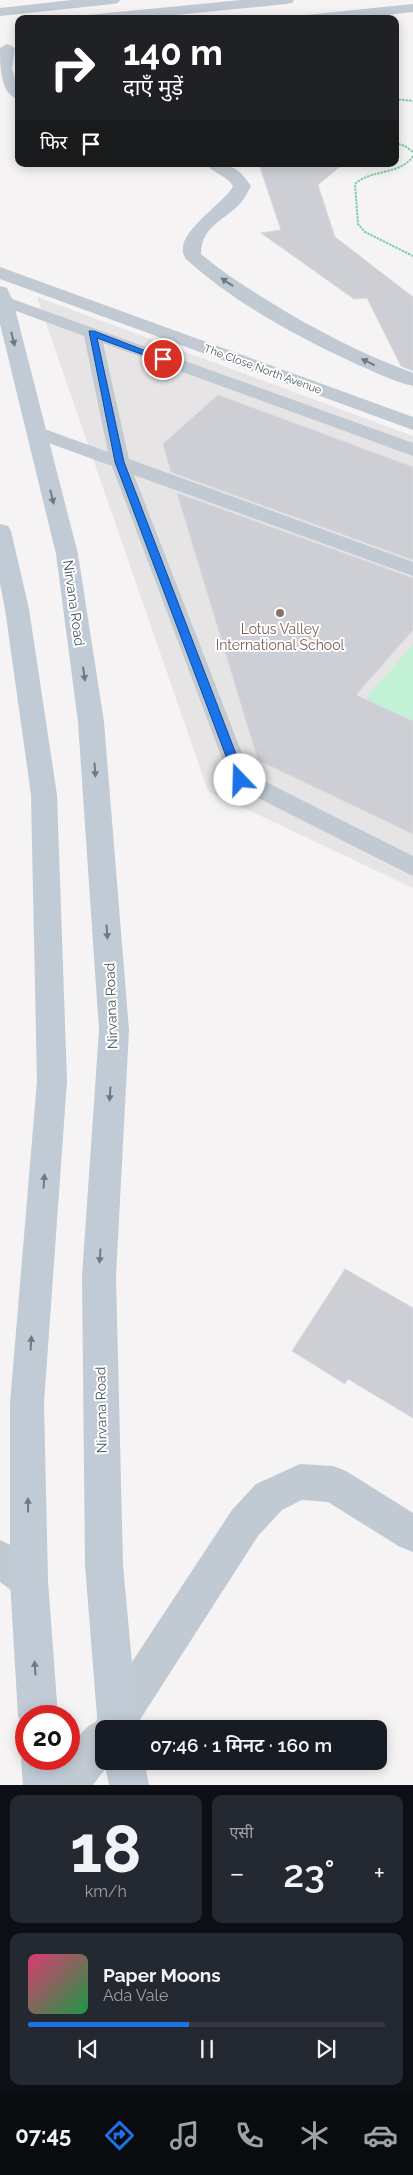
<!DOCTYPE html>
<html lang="hi">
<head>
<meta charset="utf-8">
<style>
	:root { --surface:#171b24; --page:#242831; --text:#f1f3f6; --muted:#9ea1a6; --line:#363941; --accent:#1a73e8 }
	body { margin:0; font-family:Raleway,"Noto Sans Devanagari",sans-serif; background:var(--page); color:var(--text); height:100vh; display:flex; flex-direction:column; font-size:19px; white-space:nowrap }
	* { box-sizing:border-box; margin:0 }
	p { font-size:16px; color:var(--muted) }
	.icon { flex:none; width:28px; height:28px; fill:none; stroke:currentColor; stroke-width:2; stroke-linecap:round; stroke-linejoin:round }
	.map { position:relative; height:1785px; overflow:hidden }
	.side { display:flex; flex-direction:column; gap:10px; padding:10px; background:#0d0f14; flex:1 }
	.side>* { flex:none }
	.top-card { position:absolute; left:15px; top:15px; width:384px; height:152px; border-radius:10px; box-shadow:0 2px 12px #0003; background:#202124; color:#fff; overflow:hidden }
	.speed { position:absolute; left:15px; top:1705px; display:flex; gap:10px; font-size:25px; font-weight:700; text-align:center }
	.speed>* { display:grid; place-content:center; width:65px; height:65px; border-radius:50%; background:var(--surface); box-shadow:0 2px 12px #0003; line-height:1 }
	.speed .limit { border:8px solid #d22; background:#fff; color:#111 }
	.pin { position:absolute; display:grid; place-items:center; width:42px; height:42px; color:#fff; margin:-21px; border:2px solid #fff; border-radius:50%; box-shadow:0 1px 5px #0007 }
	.me { position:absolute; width:55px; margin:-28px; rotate:339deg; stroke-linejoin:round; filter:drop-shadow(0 0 4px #0008) }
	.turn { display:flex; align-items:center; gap:18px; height:105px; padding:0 25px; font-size:22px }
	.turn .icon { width:65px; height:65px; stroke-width:2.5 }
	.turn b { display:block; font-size:35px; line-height:42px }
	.then { display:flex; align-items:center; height:48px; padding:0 25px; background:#0003; gap:10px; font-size:19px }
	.big { font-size:38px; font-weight:600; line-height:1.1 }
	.side .widget { flex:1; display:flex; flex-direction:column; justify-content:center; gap:8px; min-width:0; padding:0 18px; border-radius:10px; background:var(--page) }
	.side .dial { align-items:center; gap:0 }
	.dial b { font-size:65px; line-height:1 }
	.song { display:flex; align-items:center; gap:15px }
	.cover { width:60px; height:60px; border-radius:8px; background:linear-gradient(135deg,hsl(340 70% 55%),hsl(140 70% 35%)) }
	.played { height:5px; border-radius:2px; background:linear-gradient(90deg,var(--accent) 45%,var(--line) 45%) }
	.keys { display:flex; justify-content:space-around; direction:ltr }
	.heat { display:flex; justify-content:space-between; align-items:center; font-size:28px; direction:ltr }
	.side .tiles { flex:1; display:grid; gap:10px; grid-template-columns:1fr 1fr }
	.widget:last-child { grid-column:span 2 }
	.trip { position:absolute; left:95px; top:1720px; width:292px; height:50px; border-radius:10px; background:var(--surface); box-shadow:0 2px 12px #0003; font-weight:600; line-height:50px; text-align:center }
	.dock { display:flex; height:80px; justify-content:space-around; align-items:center; background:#090b0e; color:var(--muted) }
	.dock .icon { width:35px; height:35px }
	.dock .current { color:var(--accent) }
	.dock b { font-size:22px; color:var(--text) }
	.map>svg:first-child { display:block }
	.education { fill:#e6e4e5 }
	.green { fill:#c3f1d5 }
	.building { fill:#cdcfd5; stroke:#d7d9de }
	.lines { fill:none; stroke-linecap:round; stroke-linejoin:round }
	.path { stroke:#7ad0a6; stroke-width:2; stroke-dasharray:2.5 1; stroke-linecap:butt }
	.service { fill:#c1cad2; fill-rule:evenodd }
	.minor { fill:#c1cad2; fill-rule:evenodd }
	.secondary { fill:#c1cbd6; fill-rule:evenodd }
	.oneway { fill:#6e7983 }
	.oneway2 { fill:#6e7984 }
	.route { fill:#1a73e8; stroke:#114b97 }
	.education-dot { fill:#8d6e63; stroke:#fff; stroke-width:2 }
	.labels { text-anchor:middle; stroke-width:4; stroke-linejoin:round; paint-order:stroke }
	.far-street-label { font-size:11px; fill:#4a5661; stroke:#fff }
	.street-label { font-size:14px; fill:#4a5661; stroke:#fff }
	.education-label { font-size:14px; fill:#785e54; stroke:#fff }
</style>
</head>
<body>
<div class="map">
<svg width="413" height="1785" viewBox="0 0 413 1785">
	<rect width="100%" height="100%" fill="#f5f3f3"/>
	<!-- education -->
	<path class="education" d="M37 297 413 436V888L208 791Z"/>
	<!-- green -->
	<path class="green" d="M413 645V721L365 699Z"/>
	<!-- building -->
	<path class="building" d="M259 164H343L318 185 335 237 413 297V371L401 366 367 298 354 299 261 233 281 230Z
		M218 395 413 467V560L171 472 163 444Z
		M177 493 413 578V630L356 695 413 721V834L258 760Z
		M345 1269 413 1308V1418L348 1379 345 1384 292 1351Z"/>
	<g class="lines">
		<!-- path -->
		<path class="path" d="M395 99 413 101
			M395 143 405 146 413 152
			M413 156C401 175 371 169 355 184L358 224 365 232 413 256"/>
		<!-- service -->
		<path class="service" d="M4 296 413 443V456L103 343 129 459 413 562V576L134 475 250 774 413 856V876L232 785 112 466 29 436 27 432 29 428 36 426 108 452 84 336 0 305V297Z"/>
		<!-- minor -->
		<path class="minor" d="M72 0H120L118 3 113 4 0 16V8Z
			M241 0H294L292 3 287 4 136 19H80L87 15Z
			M413 4V12L351 19H298L305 15Z
			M7 44 12 46 15 49 12 69 15 79 19 86V100C0 94 0 66 0 48Z
			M206 164C229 164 237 165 251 186 248 191 246 196 243 200 229 219 201 224 201 254 221 271 244 286 267 300 313 329 362 354 413 373V386C392 381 372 371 352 362 295 336 232 301 186 259 169 235 224 205 233 186 226 175 211 172 206 164Z
			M0 267 413 417V430L0 279Z
			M300 1464 333 1466 346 1471 413 1513V1552L400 1547 328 1502 302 1500 282 1510 258 1536 134 1729H104V1761H111L93 1785H48L54 1771 63 1759H69C69 1747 84 1726 96 1722L101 1709 232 1510 256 1484Z
			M0 1540C20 1549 40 1561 48 1581L42 1594 29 1600 16 1594 0 1582Z"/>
		<!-- secondary -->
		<path class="secondary" d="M0 286 7 288 13 301 78 554 104 722 129 1030 116 1276 123 1565 138 1729H104V1742L98 1729 85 1565 82 1276 99 1030 78 722 56 554 0 324Z
			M0 524 8 526 11 531 29 609 57 795 67 1081 44 1403 48 1581 58 1716H26V1731L18 1716 10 1581V1403L37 1081 31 795 5 609 0 584Z
			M26 1746V1759H61L63 1785H23L21 1759Z
			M104 1761H144L149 1785H109Z"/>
	</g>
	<!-- one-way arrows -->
	<defs><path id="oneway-solid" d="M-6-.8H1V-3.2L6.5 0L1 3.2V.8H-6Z" transform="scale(1.25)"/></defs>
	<g class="oneway">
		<use href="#oneway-solid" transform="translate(227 282) rotate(-146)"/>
		<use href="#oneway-solid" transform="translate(368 362) rotate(-154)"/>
	</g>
	<g class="oneway2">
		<use href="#oneway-solid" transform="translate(13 339) rotate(76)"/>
		<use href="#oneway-solid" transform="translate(52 497) rotate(76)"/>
		<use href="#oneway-solid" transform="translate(84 674) rotate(82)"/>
		<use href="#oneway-solid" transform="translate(95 770) rotate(86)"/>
		<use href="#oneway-solid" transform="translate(107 932) rotate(86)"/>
		<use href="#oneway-solid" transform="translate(110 1094) rotate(94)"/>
		<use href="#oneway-solid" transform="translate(44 1181) rotate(-86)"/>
		<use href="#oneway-solid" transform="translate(100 1256) rotate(94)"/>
		<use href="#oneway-solid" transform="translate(31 1343) rotate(-86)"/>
		<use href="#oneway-solid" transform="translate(28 1505) rotate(-91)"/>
		<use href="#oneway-solid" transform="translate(35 1668) rotate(-94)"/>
	</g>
	<!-- route -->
	<path class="route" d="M89 331H94L167 359 160 361 97 338 124 462 246 780 244 782 240 783 235 780 115 462Z"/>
	<!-- markers -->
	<circle class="education-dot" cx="280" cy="613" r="5"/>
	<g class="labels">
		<!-- far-street labels -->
		<g class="far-street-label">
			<text transform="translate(263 369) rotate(20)" y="4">The Close North Avenue</text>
		</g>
		<!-- street labels -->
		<g class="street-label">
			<text transform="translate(74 603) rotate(82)" y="5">Nirvana Road</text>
			<text transform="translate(111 1006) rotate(-92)" y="5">Nirvana Road</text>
			<text transform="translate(101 1410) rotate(-91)" y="5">Nirvana Road</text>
		</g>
		<!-- education labels -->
		<g class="education-label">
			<text x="280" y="634">Lotus Valley<tspan x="280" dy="16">International School</tspan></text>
		</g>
	</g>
</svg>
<div class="speed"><div class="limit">20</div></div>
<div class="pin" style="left:163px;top:359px;background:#d93025"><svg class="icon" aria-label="arrive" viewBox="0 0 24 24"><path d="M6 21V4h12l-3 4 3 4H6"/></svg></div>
<svg class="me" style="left:240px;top:780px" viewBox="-20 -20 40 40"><circle r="19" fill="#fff"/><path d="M0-13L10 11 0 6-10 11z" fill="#1a73e8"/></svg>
<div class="trip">07:46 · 1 मिनट · 160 m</div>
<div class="top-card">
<div class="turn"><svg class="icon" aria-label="right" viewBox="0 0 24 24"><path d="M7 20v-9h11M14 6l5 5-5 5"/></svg><div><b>140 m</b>दाएँ मुड़ें</div></div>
<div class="then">फिर<svg class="icon" aria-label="arrive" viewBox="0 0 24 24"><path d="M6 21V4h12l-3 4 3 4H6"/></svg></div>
</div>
</div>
<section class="side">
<div class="tiles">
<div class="widget dial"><b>18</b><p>km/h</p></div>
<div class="widget"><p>एसी</p>
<div class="heat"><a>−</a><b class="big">23°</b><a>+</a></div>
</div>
<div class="widget">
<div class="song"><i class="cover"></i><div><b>Paper Moons</b><p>Ada Vale</p></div></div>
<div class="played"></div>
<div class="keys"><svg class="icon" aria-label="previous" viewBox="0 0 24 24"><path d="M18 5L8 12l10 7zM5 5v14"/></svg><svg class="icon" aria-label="pause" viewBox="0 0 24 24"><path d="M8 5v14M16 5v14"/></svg><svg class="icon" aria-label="next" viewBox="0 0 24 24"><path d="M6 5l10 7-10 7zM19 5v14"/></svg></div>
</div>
</div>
</section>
<nav class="dock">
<b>07:45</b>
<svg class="icon current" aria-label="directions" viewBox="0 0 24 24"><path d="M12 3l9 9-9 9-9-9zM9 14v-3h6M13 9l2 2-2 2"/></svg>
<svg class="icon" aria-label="music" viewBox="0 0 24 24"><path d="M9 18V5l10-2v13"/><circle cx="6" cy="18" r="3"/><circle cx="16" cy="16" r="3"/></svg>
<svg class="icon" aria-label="phone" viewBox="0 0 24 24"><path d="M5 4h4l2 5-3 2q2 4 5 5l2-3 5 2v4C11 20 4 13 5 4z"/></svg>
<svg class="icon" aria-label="climate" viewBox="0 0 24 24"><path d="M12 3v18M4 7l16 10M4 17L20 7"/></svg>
<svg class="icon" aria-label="car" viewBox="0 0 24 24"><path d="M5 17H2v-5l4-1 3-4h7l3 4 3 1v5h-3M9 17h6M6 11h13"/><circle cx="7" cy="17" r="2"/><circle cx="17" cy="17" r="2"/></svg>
</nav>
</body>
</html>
